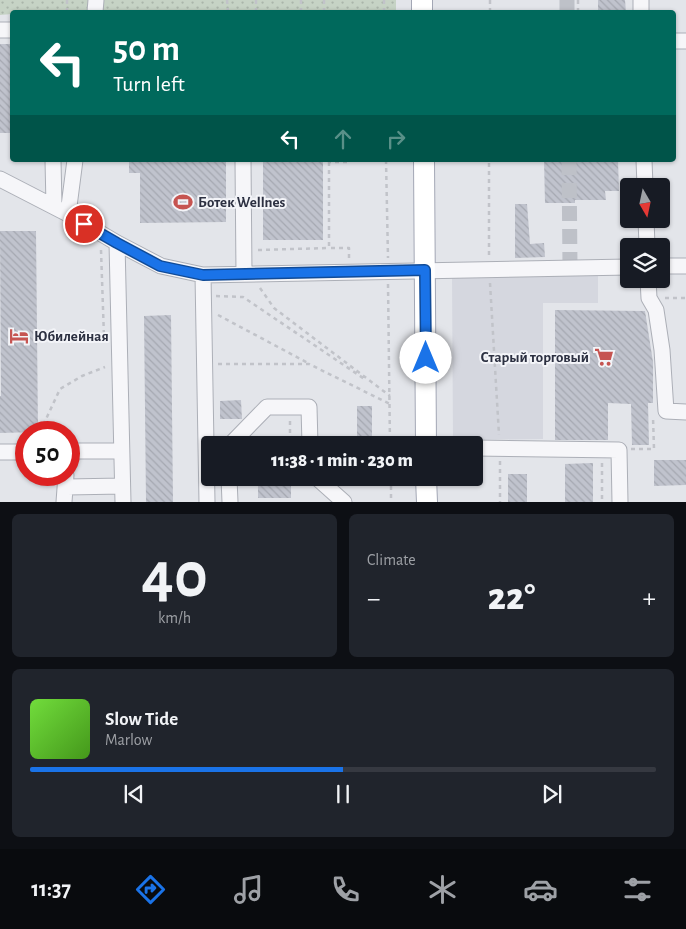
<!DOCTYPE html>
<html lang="en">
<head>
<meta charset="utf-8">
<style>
	:root { --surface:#171b24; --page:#20242c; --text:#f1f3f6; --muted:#9ea1a6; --line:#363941; --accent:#1a73e8 }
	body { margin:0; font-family:"Alegreya Sans",sans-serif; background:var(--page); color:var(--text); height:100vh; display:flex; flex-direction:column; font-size:19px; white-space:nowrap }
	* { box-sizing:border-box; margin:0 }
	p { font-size:16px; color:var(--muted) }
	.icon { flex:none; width:28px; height:28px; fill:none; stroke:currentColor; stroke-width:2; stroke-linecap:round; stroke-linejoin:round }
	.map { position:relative; height:502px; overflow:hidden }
	.sheet { display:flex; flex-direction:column; gap:12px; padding:12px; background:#0d0f14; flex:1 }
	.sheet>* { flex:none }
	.banner { position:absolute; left:10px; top:10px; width:666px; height:152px; border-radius:5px; box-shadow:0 1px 4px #0004; background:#00695c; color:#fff; overflow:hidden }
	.needle { width:32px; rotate:171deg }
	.fabs { position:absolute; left:620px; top:178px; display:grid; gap:10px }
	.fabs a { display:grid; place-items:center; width:50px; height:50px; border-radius:5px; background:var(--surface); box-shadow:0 1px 4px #0004; font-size:25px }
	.speed { position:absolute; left:15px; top:421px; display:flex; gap:10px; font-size:25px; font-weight:700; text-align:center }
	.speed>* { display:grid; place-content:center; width:65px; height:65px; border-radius:50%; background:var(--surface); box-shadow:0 1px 4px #0004; line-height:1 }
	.speed .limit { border:8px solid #d22; background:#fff; color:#111 }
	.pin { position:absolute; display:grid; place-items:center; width:42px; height:42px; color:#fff; margin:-21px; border:2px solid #fff; border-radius:50%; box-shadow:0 1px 5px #0007 }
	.me { position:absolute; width:55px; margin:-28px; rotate:0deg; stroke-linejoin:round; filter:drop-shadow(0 0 4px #0008) }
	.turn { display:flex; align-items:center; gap:18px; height:105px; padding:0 20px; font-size:22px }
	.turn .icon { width:65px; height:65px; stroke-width:2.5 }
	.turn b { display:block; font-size:35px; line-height:42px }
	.lanes { display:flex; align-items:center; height:48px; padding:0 20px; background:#0003; justify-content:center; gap:25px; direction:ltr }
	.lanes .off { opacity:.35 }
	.big { font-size:38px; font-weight:800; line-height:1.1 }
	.sheet .widget { flex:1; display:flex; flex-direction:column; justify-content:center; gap:8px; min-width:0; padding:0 18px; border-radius:8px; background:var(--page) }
	.sheet .dial { align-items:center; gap:0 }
	.dial b { font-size:65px; line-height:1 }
	.song { display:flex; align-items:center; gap:15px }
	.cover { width:60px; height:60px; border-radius:8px; background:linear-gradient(135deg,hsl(100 70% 55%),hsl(100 70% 35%)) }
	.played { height:5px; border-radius:2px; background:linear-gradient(90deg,var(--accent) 50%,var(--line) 50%) }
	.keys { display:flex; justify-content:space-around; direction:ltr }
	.heat { display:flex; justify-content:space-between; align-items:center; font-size:28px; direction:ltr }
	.sheet .tiles { flex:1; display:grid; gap:12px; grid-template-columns:1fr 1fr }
	.widget:last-child { grid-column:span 2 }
	.trip { position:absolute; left:201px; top:436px; width:282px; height:50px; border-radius:5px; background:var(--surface); box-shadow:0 1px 4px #0004; font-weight:800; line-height:50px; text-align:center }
	.tabs { display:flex; height:80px; justify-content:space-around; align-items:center; background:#090b0e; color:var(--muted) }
	.tabs .icon { width:35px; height:35px }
	.tabs .active { color:var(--accent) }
	.tabs b { font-size:22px; color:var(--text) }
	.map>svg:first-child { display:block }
	.built { fill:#d5d7df }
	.grass { fill:url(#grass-dots) }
	.building { fill:url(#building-back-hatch) }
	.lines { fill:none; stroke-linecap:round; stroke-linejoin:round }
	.minor-tunnel { stroke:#bec1c8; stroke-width:15; stroke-dasharray:15 8; stroke-linecap:butt }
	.minor-casing { stroke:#acafb7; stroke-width:17 }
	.major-casing { stroke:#a3a7b5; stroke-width:22 }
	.path { stroke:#c1c3c9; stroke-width:2.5; stroke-dasharray:4 4; stroke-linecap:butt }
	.minor { stroke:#f6f6f9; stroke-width:15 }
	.major { stroke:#fff; stroke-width:20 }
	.route-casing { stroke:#114b97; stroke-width:12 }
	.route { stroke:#1a73e8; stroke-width:9 }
	.labels { text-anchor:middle; stroke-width:4; stroke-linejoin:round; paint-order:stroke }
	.poi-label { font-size:15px; font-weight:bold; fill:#2c3041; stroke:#f3f4f8; text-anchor:start }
</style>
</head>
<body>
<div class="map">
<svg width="686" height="502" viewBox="0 0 686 502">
	<defs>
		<pattern id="grass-dots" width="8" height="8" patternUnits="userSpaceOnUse" patternTransform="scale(1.25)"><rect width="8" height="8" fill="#c6d3c5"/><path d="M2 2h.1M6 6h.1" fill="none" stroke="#aab5aa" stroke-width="1.8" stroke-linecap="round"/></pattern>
		<pattern id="building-back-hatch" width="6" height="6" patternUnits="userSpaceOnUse" patternTransform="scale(1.25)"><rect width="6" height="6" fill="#c0c3cd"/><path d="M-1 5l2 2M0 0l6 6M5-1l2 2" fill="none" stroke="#a5a8b1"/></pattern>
	</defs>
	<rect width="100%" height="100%" fill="#e3e5ea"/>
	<!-- built -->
	<path class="built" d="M598 275V303H543V439L453 440 452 276Z"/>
	<!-- grass -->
	<path class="grass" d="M0 0H396V12H12V14L0 15Z"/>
	<!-- building -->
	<path class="building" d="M598 0H625L626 12H598Z
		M0 44H12V133H0Z
		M129 160H226V222L140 223V173H129Z
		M263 160H323V240H263Z
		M544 160H618L619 191H605L606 200H575V203H545Z
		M515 204H527L530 244 544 243 545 257 515 258Z
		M0 231H36L38 432 0 433V396H1Z
		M555 310 645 311 653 362V403H648L649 445H632L631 404 608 403V440H555Z
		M171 315 173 502H146L144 316Z
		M241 400 242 419H220V401Z
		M357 406H372V445H357Z
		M654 460H686V485L654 486Z
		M593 463V502H565V464Z
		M508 474H527V502H508Z
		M258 478H291V498H258Z"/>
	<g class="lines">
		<!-- minor-tunnel -->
		<path class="minor-tunnel" d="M567 0V12
			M569 160 570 267"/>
		<!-- minor casing -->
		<g class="minor-casing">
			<path id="minor" d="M641 0V12
				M95 12 96 0
				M0 30H12
				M674 41H686
				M53 160 54 206
				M243 160 244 274
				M644 160 645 186
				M0 179 68 214 117 243 161 266 203 275 629 267
				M68 214 75 160
				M646 219 647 246
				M117 243 123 502
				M661 266H686
				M203 275 207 502
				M648 279 649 298 656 310 662 350 666 411 686 412
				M230 445 267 407H309L310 445
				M475 448 619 450 620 502
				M69 451H121
				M0 452H26
				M229 478 230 502
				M317 478 344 502
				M67 487 122 486
				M64 502 66 475"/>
		</g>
		<!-- major casing -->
		<g class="major-casing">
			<path id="major" d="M422 0V12
				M424 160 426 445
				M426 478 427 502"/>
		</g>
		<!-- path -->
		<path class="path" d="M67 0V12
			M227 0 228 12
			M256 0V12
			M301 0V12
			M324 0V12
			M384 0V12
			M578 0V12
			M490 12V0
			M329 160V162H348
			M386 160 388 258
			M329 162V248H349V260
			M101 250 104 337
			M258 250 329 248
			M489 255V160
			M490 283 499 435
			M388 284 390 445
			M260 288 274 308 390 396
			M216 296 243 297 366 380
			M665 298H686
			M218 315 308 363
			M218 364H309L390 404
			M290 421V436L297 442
			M40 432 60 389 82 376 105 367
			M631 449H654L653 417
			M500 461V502
			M602 463V502
			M391 478V502"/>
		<!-- minor -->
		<use href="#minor" class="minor"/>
		<!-- major -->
		<use href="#major" class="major"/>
	</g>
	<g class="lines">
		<!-- route casing -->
		<g class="route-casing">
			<path id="route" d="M84 224 117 243 160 266 203 275 425 270 426 358"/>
		</g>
		<!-- route -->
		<use href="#route" class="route"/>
	</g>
	<!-- icons -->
	<defs>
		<g id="stadium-bare" transform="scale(1.5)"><path d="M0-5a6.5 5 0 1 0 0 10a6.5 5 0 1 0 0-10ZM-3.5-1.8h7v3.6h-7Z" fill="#c65451" stroke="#f3f4f8" stroke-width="2.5" paint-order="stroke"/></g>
		<g id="hotel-bare" transform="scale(1.5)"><path d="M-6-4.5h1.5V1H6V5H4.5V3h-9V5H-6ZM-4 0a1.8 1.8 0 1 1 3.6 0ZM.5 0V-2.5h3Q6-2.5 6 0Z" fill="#c65451" stroke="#f3f4f8" stroke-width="2.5" paint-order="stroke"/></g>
		<g id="supermarket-bare" transform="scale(1.5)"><path d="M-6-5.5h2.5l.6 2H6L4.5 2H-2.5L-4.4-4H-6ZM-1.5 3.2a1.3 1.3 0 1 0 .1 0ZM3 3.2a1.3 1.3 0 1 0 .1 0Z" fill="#c65451" stroke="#f3f4f8" stroke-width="2.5" paint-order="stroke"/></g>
	</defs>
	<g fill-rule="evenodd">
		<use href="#stadium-bare" x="183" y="202"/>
		<use href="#hotel-bare" x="19" y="336"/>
		<use href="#supermarket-bare" x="604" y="357"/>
	</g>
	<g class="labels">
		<!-- poi labels -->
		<g class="poi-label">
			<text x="198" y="207">Ботек Wellnes</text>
			<text x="34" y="341">Юбилейная</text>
			<text x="589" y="362" text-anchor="end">Старый торговый</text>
		</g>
	</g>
</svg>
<div class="fabs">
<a><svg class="needle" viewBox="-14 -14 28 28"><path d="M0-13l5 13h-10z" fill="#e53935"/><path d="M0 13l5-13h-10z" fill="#9ea1a6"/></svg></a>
<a><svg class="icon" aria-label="layers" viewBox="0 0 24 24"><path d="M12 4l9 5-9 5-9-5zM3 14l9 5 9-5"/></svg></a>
</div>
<div class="speed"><div class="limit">50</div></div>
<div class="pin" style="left:84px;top:224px;background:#d93025"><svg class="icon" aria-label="arrive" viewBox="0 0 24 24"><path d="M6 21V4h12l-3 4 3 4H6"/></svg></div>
<svg class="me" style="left:426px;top:358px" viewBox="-20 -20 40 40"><circle r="19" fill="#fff"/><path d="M0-13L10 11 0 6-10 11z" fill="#1a73e8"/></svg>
<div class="trip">11:38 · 1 min · 230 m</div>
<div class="banner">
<div class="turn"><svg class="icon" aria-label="left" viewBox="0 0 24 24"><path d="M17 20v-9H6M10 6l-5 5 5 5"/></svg><div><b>50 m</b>Turn left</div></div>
<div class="lanes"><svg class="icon" aria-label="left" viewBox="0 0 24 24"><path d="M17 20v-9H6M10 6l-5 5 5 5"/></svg><svg class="icon off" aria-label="ahead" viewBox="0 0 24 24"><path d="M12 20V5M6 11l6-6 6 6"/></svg><svg class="icon off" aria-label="right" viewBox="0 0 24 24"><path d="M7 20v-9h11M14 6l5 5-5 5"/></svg></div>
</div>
</div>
<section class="sheet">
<div class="tiles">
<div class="widget dial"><b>40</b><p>km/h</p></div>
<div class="widget"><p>Climate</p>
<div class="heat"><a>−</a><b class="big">22°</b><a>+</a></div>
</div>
<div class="widget">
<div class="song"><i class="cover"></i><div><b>Slow Tide</b><p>Marlow</p></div></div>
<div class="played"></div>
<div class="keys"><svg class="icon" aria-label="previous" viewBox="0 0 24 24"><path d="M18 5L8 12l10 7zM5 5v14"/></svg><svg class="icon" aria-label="pause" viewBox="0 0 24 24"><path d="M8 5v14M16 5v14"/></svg><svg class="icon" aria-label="next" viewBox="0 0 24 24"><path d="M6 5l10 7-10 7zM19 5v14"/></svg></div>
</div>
</div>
</section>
<nav class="tabs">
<b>11:37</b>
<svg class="icon active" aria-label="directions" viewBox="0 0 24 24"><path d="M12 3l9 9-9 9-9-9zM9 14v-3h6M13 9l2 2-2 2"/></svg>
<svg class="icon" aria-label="music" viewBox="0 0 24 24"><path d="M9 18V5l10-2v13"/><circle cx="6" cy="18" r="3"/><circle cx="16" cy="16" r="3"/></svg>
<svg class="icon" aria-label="phone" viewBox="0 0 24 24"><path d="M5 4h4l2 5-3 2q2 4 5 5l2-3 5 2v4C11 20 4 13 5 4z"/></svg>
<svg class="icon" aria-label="climate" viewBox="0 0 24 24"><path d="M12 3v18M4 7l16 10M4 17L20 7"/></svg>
<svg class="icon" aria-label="car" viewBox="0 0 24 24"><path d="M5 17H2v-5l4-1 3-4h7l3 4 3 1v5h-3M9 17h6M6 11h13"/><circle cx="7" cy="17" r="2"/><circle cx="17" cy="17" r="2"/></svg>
<svg class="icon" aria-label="filters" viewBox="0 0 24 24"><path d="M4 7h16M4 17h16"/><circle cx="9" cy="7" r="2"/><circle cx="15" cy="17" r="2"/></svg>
</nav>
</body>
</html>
